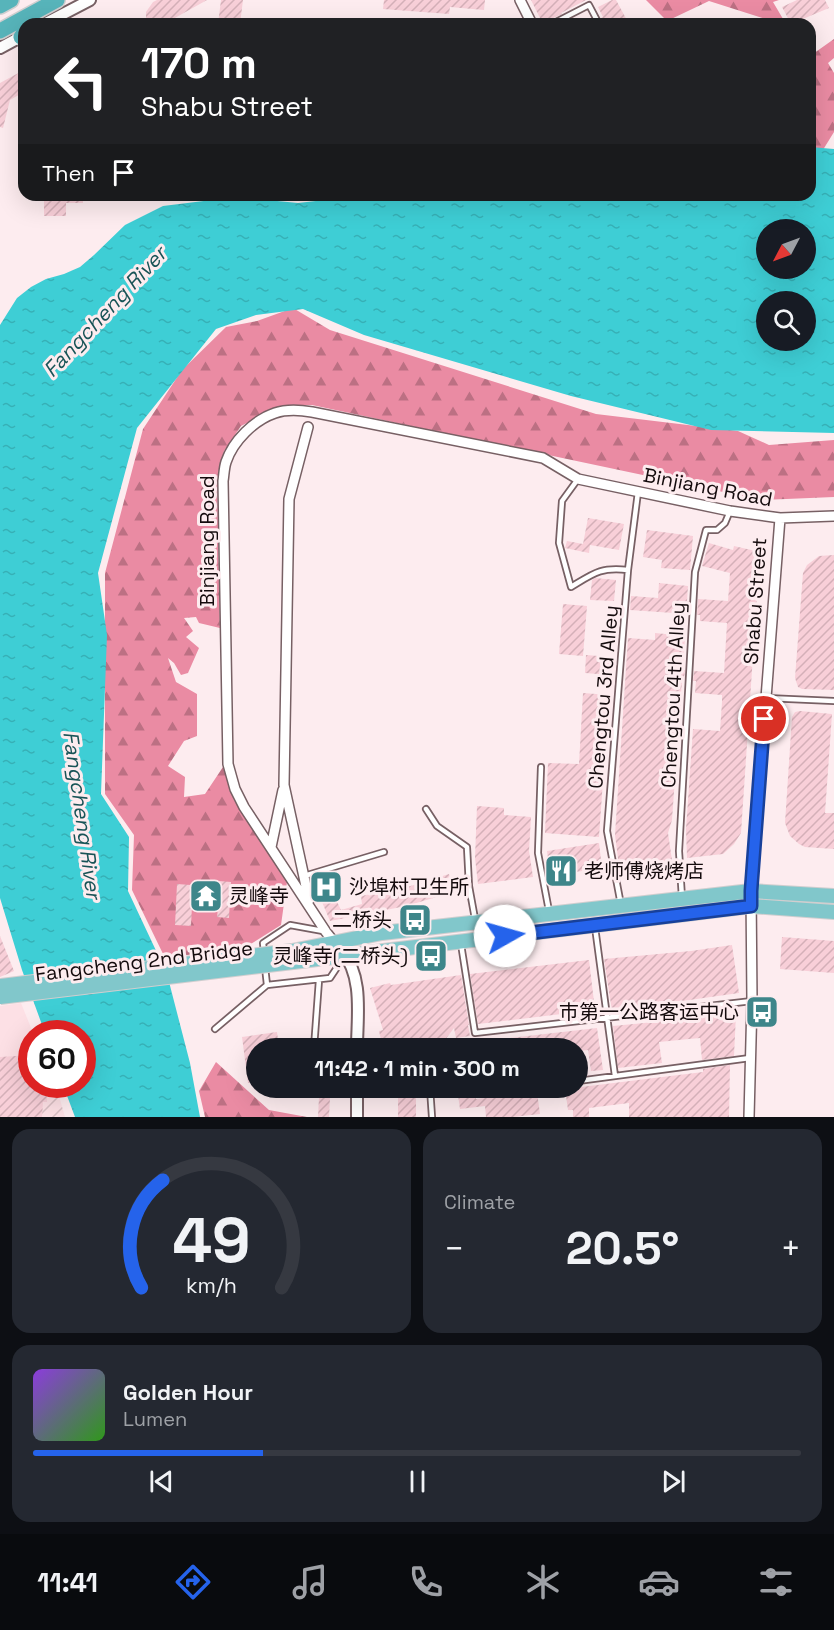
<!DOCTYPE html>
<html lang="en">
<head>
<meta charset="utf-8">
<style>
	:root { --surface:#171b24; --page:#242831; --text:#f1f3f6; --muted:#9ea1a6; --line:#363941; --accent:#2563eb }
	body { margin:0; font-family:"Space Grotesk","Noto Sans SC",sans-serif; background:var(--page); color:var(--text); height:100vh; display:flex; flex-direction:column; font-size:22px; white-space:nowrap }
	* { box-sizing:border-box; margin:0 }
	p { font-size:20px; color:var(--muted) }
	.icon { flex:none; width:33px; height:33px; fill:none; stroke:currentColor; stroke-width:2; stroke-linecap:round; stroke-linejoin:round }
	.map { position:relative; height:1117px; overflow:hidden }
	.sheet { display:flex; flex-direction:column; gap:12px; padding:12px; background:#0d0f14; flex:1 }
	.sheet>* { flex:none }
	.top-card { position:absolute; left:18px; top:18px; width:798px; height:183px; border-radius:18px; box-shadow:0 6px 24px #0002; background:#202124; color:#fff; overflow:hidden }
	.needle { width:39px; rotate:229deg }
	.tools { position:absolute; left:756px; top:219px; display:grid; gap:12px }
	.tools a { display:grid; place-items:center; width:60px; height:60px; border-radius:50%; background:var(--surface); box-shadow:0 6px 24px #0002; font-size:30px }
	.speed { position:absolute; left:18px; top:1020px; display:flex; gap:12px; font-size:30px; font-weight:700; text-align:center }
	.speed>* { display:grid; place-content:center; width:78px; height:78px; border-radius:50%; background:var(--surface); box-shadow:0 6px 24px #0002; line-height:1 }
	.speed .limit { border:9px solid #d22; background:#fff; color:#111 }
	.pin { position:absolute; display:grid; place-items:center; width:51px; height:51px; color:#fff; margin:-26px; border:3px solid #fff; border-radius:50%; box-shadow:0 2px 6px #0007 }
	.me { position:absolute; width:66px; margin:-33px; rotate:83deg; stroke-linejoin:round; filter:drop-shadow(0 0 4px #0008) }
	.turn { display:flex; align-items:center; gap:21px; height:126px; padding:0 24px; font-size:27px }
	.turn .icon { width:78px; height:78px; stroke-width:2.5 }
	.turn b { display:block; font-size:42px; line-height:51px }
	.then { display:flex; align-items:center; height:57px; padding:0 24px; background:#0003; gap:12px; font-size:22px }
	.big { font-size:45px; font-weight:700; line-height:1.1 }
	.sheet .tile { flex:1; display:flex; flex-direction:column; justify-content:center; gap:9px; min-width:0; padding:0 21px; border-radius:18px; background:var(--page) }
	.sheet .dial { align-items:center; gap:0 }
	.dial svg { height:156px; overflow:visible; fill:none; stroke:var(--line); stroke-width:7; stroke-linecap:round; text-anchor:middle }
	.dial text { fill:var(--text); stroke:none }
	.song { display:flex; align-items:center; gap:18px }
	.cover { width:72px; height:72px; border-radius:9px; background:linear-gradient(135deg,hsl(270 70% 55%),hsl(110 70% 35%)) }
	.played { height:6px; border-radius:3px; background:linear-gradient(90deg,var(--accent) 30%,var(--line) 30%) }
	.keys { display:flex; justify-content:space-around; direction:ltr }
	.heat { display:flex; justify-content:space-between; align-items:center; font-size:33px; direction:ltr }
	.sheet .tiles { flex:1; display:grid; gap:12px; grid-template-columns:1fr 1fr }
	.tile:last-child { grid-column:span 2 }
	.trip { position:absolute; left:246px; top:1038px; width:342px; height:60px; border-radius:30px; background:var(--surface); box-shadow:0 6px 24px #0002; font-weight:700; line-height:60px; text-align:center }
	.menu { display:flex; height:96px; justify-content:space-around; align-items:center; background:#090b0e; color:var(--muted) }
	.menu .icon { width:42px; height:42px }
	.menu .current { color:var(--accent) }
	.menu b { font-size:27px; color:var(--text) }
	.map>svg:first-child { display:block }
	.built { fill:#fde0e5 }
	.industrial { fill:url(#industrial-furrows) }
	.forest { fill:url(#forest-firs) }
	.water { fill:url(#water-ripples); fill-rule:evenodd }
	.building { fill:url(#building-hatch) }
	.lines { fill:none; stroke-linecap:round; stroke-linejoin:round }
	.service-casing { stroke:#776064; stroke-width:8 }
	.minor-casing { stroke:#776064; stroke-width:12 }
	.tertiary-casing { stroke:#776064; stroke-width:14 }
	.primary-casing { stroke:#d0cecf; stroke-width:16 }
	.trunk-casing { stroke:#d0cecf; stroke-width:18 }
	.service { stroke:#fff; stroke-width:4.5 }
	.minor { stroke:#fff; stroke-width:9 }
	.tertiary { stroke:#fff; stroke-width:10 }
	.primary { stroke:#81c7cb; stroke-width:14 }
	.trunk { stroke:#57b4ba; stroke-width:15 }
	.primary-bridge-casing { stroke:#d0cecf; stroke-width:16; stroke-linecap:butt }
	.primary-bridge { stroke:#81c7cb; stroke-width:14 }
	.route-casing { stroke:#184099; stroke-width:15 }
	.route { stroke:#2563eb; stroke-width:10 }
	.labels { text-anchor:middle; stroke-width:6; stroke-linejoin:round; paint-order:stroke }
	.street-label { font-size:20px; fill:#140b0d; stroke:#fdecef }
	.poi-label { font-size:20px; fill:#140b0d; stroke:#fdecef; text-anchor:start }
	.water-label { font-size:21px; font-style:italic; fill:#195457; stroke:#fdecef }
</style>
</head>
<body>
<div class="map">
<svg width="834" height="1117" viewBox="0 0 834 1117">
	<defs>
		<pattern id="industrial-furrows" width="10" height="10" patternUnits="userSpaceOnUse" patternTransform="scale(1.5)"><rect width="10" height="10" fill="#fde0e5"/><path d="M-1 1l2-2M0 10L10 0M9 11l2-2" fill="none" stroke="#d8bfc3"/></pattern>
		<pattern id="forest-firs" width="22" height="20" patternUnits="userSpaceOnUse" patternTransform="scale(1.5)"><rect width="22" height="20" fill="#ea8ba3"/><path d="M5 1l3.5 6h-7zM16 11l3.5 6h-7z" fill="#bc7083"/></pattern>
		<pattern id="water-ripples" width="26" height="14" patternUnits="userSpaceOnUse" patternTransform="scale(1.5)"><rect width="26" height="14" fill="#3eced5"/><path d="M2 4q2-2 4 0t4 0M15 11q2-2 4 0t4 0" fill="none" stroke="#36b0b6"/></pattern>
		<pattern id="building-hatch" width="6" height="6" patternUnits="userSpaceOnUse" patternTransform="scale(1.5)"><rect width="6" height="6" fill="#f8cfd8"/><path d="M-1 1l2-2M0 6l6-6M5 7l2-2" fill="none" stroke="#d4b0b8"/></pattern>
	</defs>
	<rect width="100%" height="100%" fill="#fdecef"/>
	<!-- built -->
	<path class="built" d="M21 1003 33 1033 32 1034 31 1080 0 1081V1006Z"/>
	<!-- industrial -->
	<path class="industrial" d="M0 1081 32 1084 52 1085 57 1089 65 1117H0Z"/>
	<!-- forest -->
	<path class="forest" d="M646 0H779L773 2 786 24H781L709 1 667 21Z
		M834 39V58L828 63 834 73V132L813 166H810V56Z
		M293 308 330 330 596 414 738 431 769 445 834 440V497L761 500 312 405 289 406 264 414 241 426 224 451 217 478 220 628 199 623 196 617 184 618 193 631 186 637 199 648 188 673 181 675 174 663 168 658 176 682 197 694V736L184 741 168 766 185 777 184 797 205 794 223 767 234 800 287 882 281 925 246 947 165 958 132 890 134 835 105 794V573L143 429 182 370 226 327 257 321Z
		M216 1062 269 1110 307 1117H205L199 1091Z"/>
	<!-- water -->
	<path class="water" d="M810 147 834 149V433L711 430 571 396 364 335 303 309 256 315 216 329 137 428 98 573 107 635 101 794 129 837 128 891 167 974 190 1063 200 1117H75L63 1085 82 1084V1034L45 1033 22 970 0 898V325L17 298 31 287 46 279 64 274 80 267 94 255 125 225 163 206 236 197 298 203 369 195H810ZM766 230H806V268H766ZM766 302H806V340H766Z"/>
	<!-- building -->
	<path class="building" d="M157 0H207L173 19V24H146V12L153 2Z
		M221 0H243L240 24H218Z
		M384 0H485L484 10 450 7 449 14 383 9Z
		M531 0H586L561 13 562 14 549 20 548 24H543Z
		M612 0H616L629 24H603L601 18 603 17 598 7Z
		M797 0H825L829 8 791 24 782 7Z
		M24 70V92L10 100 3 128 0 127V83Z
		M54 195H83V203H66V216H44V200H54Z
		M588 518 624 524 619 550 590 545 589 553 565 548 567 541 583 544Z
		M647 530 693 536 690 570 661 568 662 560 643 557Z
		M709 543 733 550 734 546 760 552 741 833 734 844 723 854 687 858 686 829 693 729 720 731 722 702V695L695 693 696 681H693L694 671 724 673 727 623 700 621V615H697L698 599 728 601 730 573 702 566Z
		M834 555V690L802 689 798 687 795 678 803 573 807 565 819 556Z
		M595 578 616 580 614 601 590 600 592 580Z
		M659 583 688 586 687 601H689L688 614 630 610 631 596 658 598Z
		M563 604 587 606 583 656 559 654Z
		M655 633 685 636 683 670H685L684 680H682L672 820 668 833 672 860 619 866 615 835 628 638 655 640Z
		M586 655 611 657 610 675 585 673Z
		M583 693 609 695 599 837 545 833 548 763 579 764Z
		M800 711 832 714 825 813H834V849L805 847 799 844 790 836 785 823 792 717 795 712Z
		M477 806 504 808V815L531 817 529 851 533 877 478 884 475 858Z
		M599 843 602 868 550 876 547 851Z
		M449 874 451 881 461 878 464 889 406 906 330 921 322 902 319 903 311 879 317 877 322 888 329 885 341 910 362 904 361 896 407 887Z
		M219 881 231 882 229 918 217 917 218 908 192 906 191 926 175 925 177 884 219 887Z
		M0 936 14 971 0 977Z
		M782 937 834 941V973L780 969Z
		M732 945 739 993 612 1011 604 959 691 951Z
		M589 960 595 1010 478 1024 470 974Z
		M461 975 469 1025H468L470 1036 456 1038 454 1028 439 1048H383L379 1031 383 1030 370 988 390 983 391 985Z
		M736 1014 734 1056 702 1060 700 1038 689 1039 659 1042 662 1063 618 1068 613 1026Z
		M597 1028 603 1070 591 1071 588 1050 578 1051V1048H467V1043Z
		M277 1032 279 1048H256V1081L248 1083 242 1037Z
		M32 1055V1084H46L47 1102H43L42 1117H0V1057Z
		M730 1065 729 1117H629V1103L589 1108V1117H573V1110H568L565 1089 703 1072V1069Z
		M398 1088H416V1117H398Z
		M457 1088H475L476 1099 537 1092 540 1114 513 1117H486L485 1106 460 1109Z
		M319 1097H330L329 1117H318Z"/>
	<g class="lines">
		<!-- service casing -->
		<g class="service-casing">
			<path id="service" d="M552 24 589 5 599 24
				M578 479 562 501 559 543 571 587C594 573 600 567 628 570
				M766 698 834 701
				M541 767 538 853 549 911
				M426 809 437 826 467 847 469 886 475 919
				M304 876 384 852
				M682 898 679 851 695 572 706 530H717L725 523 730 511
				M621 905 607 831 628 570 638 492
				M595 927 615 1076
				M461 944 475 1033 752 1001
				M264 952 263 943 290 925 323 931
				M265 967 267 985
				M215 1029 267 985 330 978 342 960
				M314 1048 319 980
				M578 1081 750 1058
				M430 1088 432 1117
				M486 1093 527 1088"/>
		</g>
		<!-- minor casing -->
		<g class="minor-casing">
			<path id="minor" d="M520 0 532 24
				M308 427 289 499 284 785 309 900
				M271 847 283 790
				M334 942 326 932 244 807 235 789 228 764 223 481C224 475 224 468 226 462 233 441 254 420 275 413 287 409 300 410 312 412L543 458 578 479 730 511 780 518 834 516
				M749 1117 752 1001 751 891 780 518"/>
		</g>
		<!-- tertiary casing -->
		<g class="tertiary-casing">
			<path id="tertiary" d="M44 24 90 0
				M0 48 24 35
				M342 951C364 977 357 1017 357 1048
				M357 1117V1088"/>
		</g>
		<!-- primary casing -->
		<g class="primary-casing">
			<path id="primary" d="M292 951 382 933 751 891 834 896
				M293 962 751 906 834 912"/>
		</g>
		<!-- trunk casing -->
		<g class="trunk-casing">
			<path id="trunk" d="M0 6 11 0
				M0 31 57 0
				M21 37 24 33"/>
		</g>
		<!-- service -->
		<use href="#service" class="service"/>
		<!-- minor -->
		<use href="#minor" class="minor"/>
		<!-- tertiary -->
		<use href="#tertiary" class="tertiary"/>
		<!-- primary -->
		<use href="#primary" class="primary"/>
		<!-- trunk -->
		<use href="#trunk" class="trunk"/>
		<!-- primary-bridge casing -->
		<g class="primary-bridge-casing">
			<path id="primary-bridge" d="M0 986 292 951
				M0 997 293 962"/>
		</g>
		<!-- primary-bridge -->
		<use href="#primary-bridge" class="primary-bridge"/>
	</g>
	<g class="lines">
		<!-- route casing -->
		<g class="route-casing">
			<path id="route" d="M505 936 751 906V891L764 719"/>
		</g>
		<!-- route -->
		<use href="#route" class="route"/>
	</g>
	<!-- icons -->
	<defs>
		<g id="restaurant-square" transform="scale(1.725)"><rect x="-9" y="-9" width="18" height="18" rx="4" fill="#3e868a" stroke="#fdecef"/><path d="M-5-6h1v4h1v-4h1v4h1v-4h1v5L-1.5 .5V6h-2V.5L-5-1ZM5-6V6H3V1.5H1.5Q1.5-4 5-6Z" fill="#fff"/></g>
		<g id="hospital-square" transform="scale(1.725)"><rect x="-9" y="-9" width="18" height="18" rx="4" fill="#3e868a" stroke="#fdecef"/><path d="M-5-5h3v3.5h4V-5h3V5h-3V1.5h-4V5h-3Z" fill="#fff"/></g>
		<g id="temple-square" transform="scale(1.725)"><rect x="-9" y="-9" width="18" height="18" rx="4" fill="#3e868a" stroke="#fdecef"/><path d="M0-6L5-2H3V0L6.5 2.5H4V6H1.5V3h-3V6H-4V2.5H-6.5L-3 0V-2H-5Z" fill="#fff"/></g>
		<g id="bus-square" transform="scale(1.725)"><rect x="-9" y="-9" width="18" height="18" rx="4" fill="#3e868a" stroke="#fdecef"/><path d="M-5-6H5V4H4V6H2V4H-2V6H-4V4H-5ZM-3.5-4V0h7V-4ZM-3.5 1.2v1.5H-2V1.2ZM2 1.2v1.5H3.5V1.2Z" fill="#fff"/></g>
	</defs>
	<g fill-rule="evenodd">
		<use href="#restaurant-square" x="561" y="871"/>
		<use href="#hospital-square" x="326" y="887"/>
		<use href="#temple-square" x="206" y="896"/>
		<use href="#bus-square" x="415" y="920"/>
		<use href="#bus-square" x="431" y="956"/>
		<use href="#bus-square" x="762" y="1012"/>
	</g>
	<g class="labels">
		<!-- street labels -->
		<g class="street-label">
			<text transform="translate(708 487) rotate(11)" y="7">Binjiang Road</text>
			<text transform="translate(207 541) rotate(-90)" y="7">Binjiang Road</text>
			<text transform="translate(755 601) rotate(-86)" y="7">Shabu Street</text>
			<text transform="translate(673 695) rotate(-87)" y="7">Chengtou 4th Alley</text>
			<text transform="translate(603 697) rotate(-85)" y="7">Chengtou 3rd Alley</text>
			<text transform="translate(144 961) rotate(-7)" y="7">Fangcheng 2nd Bridge</text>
		</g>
		<!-- poi labels -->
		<g class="poi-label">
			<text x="584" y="878">老师傅烧烤店</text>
			<text x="349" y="894">沙埠村卫生所</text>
			<text x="229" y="903">灵峰寺</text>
			<text x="392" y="927" text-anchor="end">二桥头</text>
			<text x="408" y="963" text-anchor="end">灵峰寺(二桥头)</text>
			<text x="739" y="1019" text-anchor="end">巿第一公路客运中心</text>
		</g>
		<!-- water labels -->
		<g class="water-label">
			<text transform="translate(105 312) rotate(-47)" y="7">Fangcheng River</text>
			<text transform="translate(82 815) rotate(82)" y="7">Fangcheng River</text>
		</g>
	</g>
</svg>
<div class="tools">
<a><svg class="needle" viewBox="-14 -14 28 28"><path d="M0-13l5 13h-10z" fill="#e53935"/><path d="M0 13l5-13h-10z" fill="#9ea1a6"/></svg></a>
<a><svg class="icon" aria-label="search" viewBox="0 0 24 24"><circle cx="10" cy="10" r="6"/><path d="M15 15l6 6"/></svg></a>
</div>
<div class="speed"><div class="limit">60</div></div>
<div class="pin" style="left:764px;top:719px;background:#d93025"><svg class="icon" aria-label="arrive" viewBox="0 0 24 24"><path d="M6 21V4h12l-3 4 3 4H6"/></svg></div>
<svg class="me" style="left:505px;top:936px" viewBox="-20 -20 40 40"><circle r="19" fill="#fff"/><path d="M0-13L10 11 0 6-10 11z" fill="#2563eb"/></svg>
<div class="trip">11:42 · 1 min · 300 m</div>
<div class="top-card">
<div class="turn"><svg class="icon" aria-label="left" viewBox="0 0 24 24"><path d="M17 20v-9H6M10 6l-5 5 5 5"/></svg><div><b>170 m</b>Shabu Street</div></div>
<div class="then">Then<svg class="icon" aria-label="arrive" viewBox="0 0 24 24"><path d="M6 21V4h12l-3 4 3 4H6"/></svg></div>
</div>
</div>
<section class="sheet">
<div class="tiles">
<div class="tile dial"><svg viewBox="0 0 100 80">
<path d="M14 69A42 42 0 1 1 86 69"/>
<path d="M14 69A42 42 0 0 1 25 14" stroke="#2563eb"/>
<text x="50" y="56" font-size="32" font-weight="700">49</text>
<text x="50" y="72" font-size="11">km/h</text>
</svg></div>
<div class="tile"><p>Climate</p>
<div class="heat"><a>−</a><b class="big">20.5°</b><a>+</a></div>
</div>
<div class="tile">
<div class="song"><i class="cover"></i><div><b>Golden Hour</b><p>Lumen</p></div></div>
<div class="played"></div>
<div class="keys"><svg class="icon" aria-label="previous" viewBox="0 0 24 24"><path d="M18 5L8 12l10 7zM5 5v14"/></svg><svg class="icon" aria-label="pause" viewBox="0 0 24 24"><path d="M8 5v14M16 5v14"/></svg><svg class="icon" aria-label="next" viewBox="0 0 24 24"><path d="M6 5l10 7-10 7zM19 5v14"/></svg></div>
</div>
</div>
</section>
<nav class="menu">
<b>11:41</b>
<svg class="icon current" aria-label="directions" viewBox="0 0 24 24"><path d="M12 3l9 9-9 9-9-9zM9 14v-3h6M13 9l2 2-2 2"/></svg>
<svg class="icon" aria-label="music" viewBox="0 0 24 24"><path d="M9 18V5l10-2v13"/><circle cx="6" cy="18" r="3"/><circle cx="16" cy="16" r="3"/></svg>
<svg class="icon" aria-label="phone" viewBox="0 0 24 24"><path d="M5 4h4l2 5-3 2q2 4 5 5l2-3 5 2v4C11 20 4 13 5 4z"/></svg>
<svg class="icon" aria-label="climate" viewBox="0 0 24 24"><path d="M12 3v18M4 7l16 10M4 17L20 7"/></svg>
<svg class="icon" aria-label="car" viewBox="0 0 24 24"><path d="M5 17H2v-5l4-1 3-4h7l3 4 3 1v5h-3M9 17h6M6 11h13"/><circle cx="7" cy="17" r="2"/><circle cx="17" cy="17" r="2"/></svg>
<svg class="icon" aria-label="filters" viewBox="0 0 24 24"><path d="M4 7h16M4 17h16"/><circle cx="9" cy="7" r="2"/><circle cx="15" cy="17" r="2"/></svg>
</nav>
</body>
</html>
